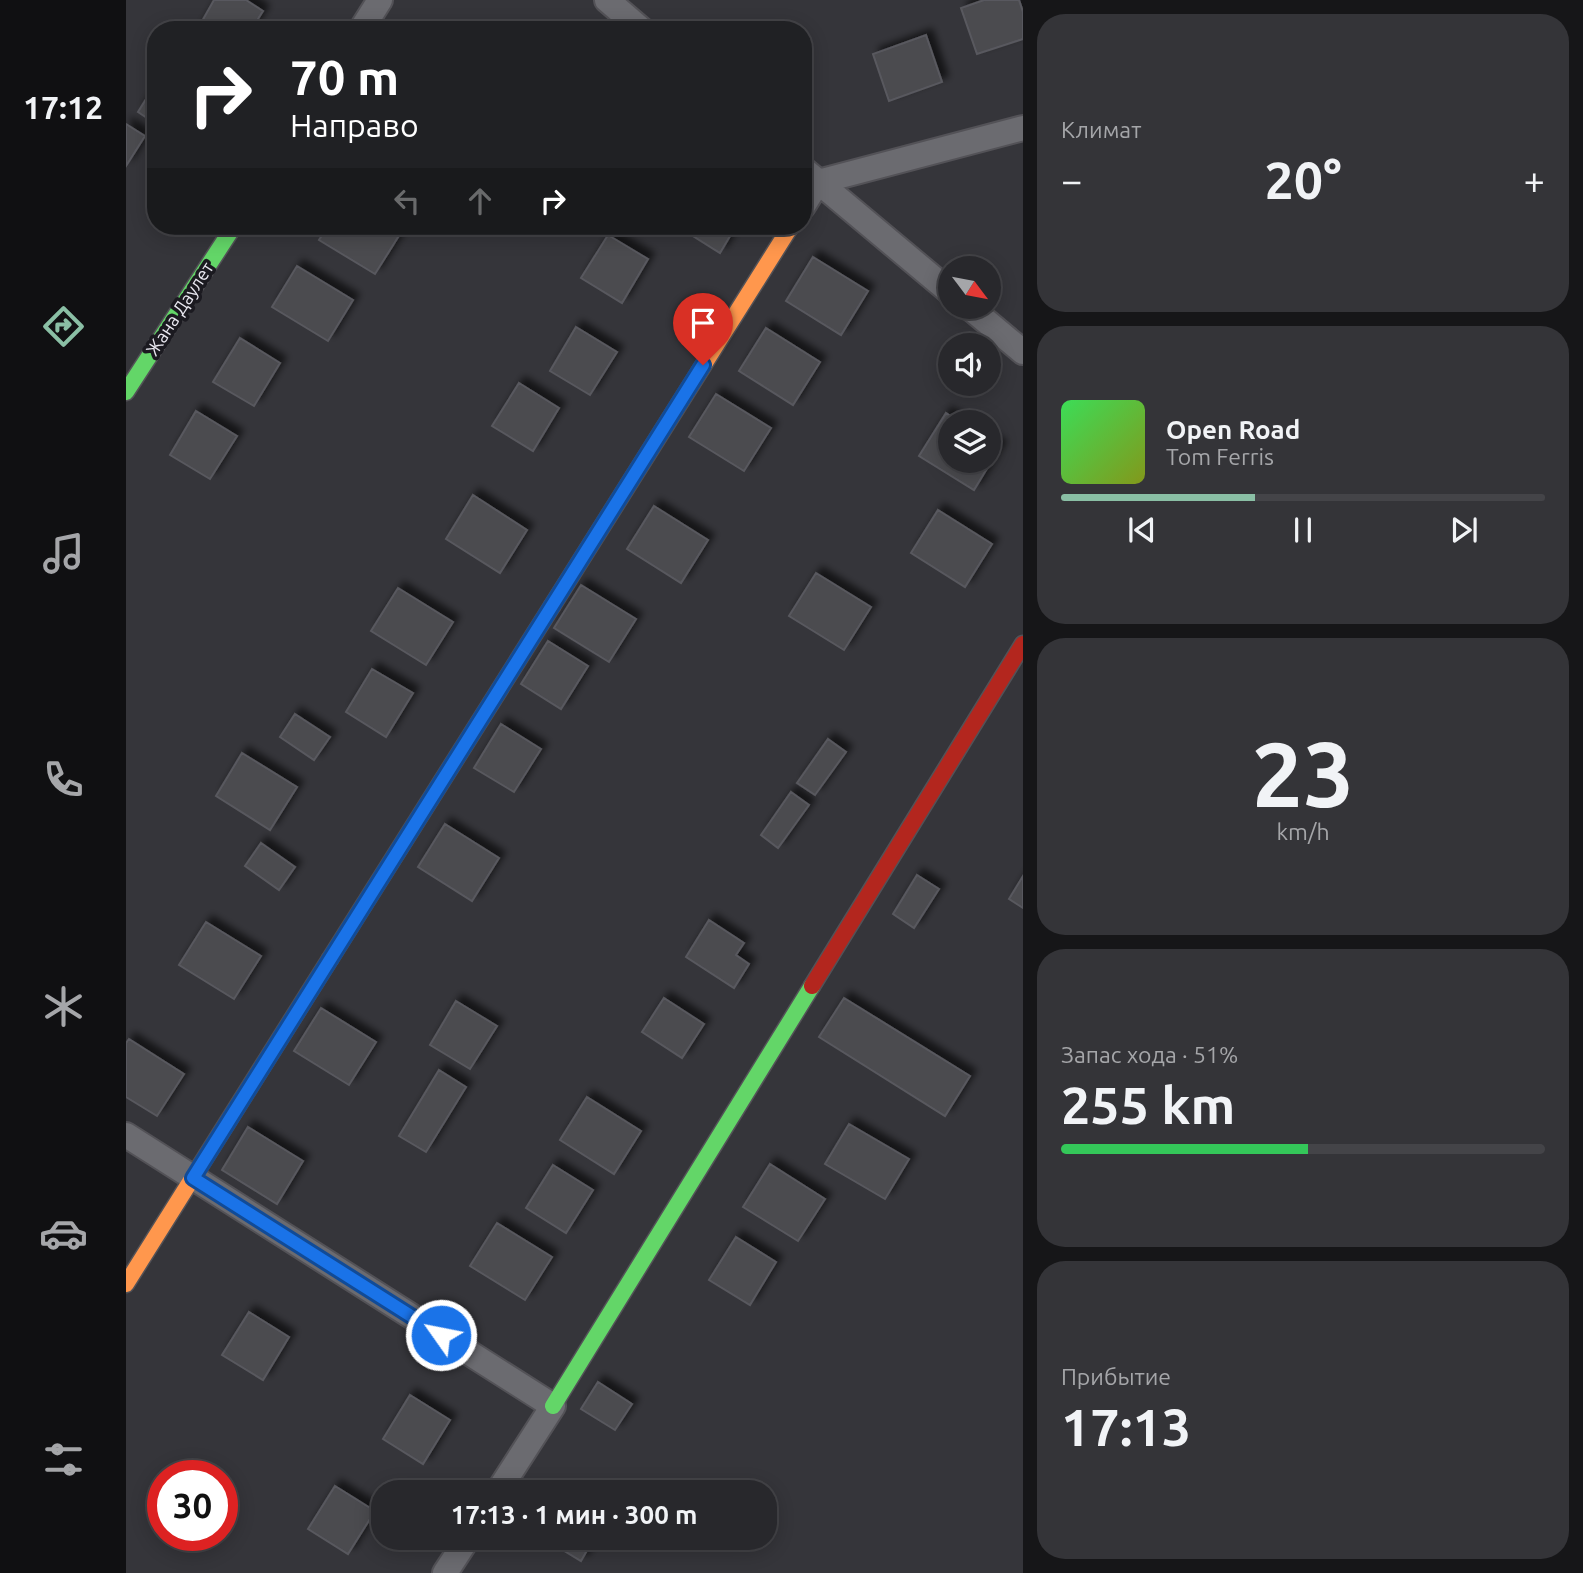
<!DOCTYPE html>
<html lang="ru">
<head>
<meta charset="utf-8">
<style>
	:root { --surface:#28282c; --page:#343438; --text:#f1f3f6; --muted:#a5a6a9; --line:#444448; --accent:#8abfa5 }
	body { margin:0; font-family:Ubuntu,sans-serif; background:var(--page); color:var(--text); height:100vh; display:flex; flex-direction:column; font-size:26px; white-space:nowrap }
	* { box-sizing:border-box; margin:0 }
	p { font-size:23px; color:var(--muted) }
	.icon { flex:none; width:38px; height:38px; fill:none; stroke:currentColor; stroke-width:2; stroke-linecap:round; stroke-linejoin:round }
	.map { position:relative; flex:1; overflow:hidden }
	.details { display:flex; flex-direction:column; gap:14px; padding:14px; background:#161618; width:560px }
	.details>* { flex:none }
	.banner { position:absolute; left:21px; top:21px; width:665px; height:214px; border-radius:28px; box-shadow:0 4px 18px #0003,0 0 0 2px var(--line); background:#202124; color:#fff; overflow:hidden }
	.needle { width:46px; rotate:122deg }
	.controls { position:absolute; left:812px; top:256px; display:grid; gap:14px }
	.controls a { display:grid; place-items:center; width:63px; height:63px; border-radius:50%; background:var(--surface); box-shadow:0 4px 18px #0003,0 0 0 2px var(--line); font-size:35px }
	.speed { position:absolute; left:21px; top:1460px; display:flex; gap:14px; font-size:35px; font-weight:700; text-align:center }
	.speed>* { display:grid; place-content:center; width:91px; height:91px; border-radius:50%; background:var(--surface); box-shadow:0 4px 18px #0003,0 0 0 2px var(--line); line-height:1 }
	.speed .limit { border:10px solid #d22; background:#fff; color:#111 }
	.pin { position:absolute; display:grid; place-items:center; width:60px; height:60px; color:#fff; margin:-72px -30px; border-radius:50% 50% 50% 0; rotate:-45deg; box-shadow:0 0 7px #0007 }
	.pin .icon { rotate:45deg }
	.me { position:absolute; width:77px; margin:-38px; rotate:303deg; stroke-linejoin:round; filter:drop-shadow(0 0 5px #0008) }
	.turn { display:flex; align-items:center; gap:24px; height:147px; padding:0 28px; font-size:32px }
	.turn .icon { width:91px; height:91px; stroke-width:2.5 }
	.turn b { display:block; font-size:49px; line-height:60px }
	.lanes { display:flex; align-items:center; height:66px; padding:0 28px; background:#0003; justify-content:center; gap:35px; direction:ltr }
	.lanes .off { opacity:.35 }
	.big { font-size:52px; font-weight:700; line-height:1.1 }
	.details .widget { flex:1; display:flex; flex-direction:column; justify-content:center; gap:10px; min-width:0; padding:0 24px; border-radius:28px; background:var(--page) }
	.details .dial { align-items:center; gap:0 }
	.dial b { font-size:91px; line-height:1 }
	.song { display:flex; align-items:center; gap:21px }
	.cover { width:84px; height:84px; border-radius:10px; background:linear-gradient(135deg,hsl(130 70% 55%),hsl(70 70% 35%)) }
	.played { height:7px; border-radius:4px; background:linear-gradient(90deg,var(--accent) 40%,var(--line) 40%) }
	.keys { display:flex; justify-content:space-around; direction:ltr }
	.heat { display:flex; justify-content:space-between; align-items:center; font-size:38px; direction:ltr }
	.charge { height:10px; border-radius:5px; background:linear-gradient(90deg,#34c759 51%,var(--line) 0) }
	.trip { position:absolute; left:245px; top:1480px; width:406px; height:70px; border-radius:28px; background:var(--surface); box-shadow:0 4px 18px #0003,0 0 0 2px var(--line); font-weight:700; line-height:70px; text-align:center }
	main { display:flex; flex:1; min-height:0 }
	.tabs { display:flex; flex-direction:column; width:126px; justify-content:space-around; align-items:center; background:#101012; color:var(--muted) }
	.tabs .icon { width:49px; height:49px }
	.tabs .selected { color:var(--accent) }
	.tabs b { font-size:32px; color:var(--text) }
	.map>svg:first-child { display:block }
	.building { fill:#4b4b50; stroke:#59595e; stroke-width:2; filter:url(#shadow) }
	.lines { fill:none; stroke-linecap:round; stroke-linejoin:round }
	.street-casing { stroke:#535257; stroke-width:28 }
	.fast-casing { stroke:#535257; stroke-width:19 }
	.slow-casing { stroke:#535257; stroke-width:19 }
	.jam-casing { stroke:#535257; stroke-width:19 }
	.street { stroke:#6b6b70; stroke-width:24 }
	.fast { stroke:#63d668; stroke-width:16 }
	.slow { stroke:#ff974d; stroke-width:16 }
	.jam { stroke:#b3261e; stroke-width:16 }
	.route-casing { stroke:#114b97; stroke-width:18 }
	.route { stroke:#1a73e8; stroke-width:12 }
	.labels { text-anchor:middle; stroke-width:7; stroke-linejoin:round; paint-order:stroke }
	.street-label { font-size:18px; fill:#eae9f1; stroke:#1b1a20 }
</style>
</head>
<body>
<main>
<nav class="tabs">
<b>17:12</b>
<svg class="icon selected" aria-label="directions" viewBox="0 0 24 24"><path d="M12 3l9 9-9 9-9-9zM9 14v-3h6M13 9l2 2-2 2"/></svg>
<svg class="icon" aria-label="music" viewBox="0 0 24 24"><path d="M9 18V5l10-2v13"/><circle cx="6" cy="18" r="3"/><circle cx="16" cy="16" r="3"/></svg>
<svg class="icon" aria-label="phone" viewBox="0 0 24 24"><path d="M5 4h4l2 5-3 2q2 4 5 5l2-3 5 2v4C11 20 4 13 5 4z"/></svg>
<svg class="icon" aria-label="climate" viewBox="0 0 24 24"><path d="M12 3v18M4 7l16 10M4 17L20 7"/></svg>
<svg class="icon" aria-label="car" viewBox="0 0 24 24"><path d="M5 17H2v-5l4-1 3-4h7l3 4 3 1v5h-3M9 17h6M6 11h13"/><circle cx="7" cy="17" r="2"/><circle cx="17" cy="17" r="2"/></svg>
<svg class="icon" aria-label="filters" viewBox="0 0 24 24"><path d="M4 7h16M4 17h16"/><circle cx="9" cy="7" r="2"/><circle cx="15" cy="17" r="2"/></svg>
</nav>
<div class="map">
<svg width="897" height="1573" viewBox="0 0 897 1573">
	<defs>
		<filter id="shadow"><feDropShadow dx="6" dy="-6" stdDeviation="3.5" flood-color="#0009"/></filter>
	</defs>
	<rect width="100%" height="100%" fill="#35353a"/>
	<!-- building -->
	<path class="building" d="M88 0H120L137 11 125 30H71Z
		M858 0H893L897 12V39L851 54 835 8Z
		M800 35 816 82 763 101 747 54Z
		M30 83V124L12 112Z
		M0 124 19 136 0 166Z
		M202 226H261L274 234 249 274 193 240Z
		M551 226H610L594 253Z
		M482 235 522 259 496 303 455 278Z
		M687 257 742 291 715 335 660 301Z
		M171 266 227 300 202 341 146 307Z
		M450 327 491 352 464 395 424 371Z
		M640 328 694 362 667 405 613 371Z
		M114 338 154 363 128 406 87 382Z
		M393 383 433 408 407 451 366 426Z
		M590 394 645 428 618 471 563 437Z
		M70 411 111 436 84 479 44 455Z
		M820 413 834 422H824V460H863V440L874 447 848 490 793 456Z
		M347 495 401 530 374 573 320 539Z
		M528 506 582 540 555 583 501 549Z
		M812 510 866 544 839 587 785 553Z
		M690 573 745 607 718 650 663 616Z
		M455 585 510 619 483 662 428 628Z
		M272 588 327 622 300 665 245 631Z
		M422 641 462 666 435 709 395 684Z
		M246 669 287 693 260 737 220 712Z
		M169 714 204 737 188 760 154 737Z
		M375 724 415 749 388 792 348 768Z
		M702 739 720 752 689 795 671 783Z
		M116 753 171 787 144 830 90 796Z
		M665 792 683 805 652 848 635 835Z
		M319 824 373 858 346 901 292 867Z
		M135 843 169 867 153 890 119 866Z
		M791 875 813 889 788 928 767 914Z
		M897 876V908L883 899Z
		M583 920 618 943 610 955 623 964 608 988 560 957Z
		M80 922 135 956 108 999 53 965Z
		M538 998 578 1024 556 1058 516 1032Z
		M718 998 844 1076 819 1116 693 1037Z
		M330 1001 371 1026 344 1069 304 1045Z
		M195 1008 250 1042 223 1085 168 1051Z
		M3 1039 58 1074 31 1116 0 1097V1043Z
		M313 1070 340 1087 300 1152 273 1136Z
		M461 1097 515 1131 488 1174 434 1140Z
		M723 1124 783 1159 759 1199 699 1164Z
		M122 1127 177 1161 151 1204 96 1170Z
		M644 1164 699 1199 672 1241 617 1207Z
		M427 1165 467 1190 440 1233 400 1208Z
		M371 1223 426 1257 399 1300 344 1266Z
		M610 1237 650 1262 624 1305 583 1280Z
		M123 1312 163 1337 137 1380 96 1355Z
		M472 1382 506 1404 489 1430 455 1409Z
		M284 1395 324 1420 297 1464 257 1439Z
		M209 1486 249 1511 222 1554 182 1529Z
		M417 1538H468L455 1561Z"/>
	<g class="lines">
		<!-- street casing -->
		<g class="street-casing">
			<path id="street" d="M481 0 516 30
				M235 30 254 0
				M677 169 824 292
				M677 206 692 182 897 128
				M842 306 897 352
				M0 1135 427 1406 371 1493
				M319 1573 342 1538"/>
		</g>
		<!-- fast casing -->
		<g class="fast-casing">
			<path id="fast" d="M0 392 108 226
				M204 959 426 606
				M427 1406 686 986"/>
		</g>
		<!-- slow casing -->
		<g class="slow-casing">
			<path id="slow" d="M426 606 665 226
				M0 1284 204 959"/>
		</g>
		<!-- jam casing -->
		<g class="jam-casing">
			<path id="jam" d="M686 986 897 644"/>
		</g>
		<!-- street -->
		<use href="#street" class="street"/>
		<!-- fast -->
		<use href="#fast" class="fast"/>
		<!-- slow -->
		<use href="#slow" class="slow"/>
		<!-- jam -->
		<use href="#jam" class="jam"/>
	</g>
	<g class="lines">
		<!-- route casing -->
		<g class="route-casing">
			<path id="route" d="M315 1335 67 1178 577 365"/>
		</g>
		<!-- route -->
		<use href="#route" class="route"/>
	</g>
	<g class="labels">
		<!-- street labels -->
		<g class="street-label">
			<text transform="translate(54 309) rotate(-57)" y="6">Жана Даулет</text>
		</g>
	</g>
</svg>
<div class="controls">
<a><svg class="needle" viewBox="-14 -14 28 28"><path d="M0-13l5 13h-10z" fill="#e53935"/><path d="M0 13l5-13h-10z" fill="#a5a6a9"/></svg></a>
<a><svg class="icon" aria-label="sound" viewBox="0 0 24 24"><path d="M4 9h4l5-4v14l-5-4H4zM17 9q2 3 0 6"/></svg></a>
<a><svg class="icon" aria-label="layers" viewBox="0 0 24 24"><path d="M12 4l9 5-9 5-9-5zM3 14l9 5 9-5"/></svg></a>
</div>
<div class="speed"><div class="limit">30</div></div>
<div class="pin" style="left:577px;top:365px;background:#d93025"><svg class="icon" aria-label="arrive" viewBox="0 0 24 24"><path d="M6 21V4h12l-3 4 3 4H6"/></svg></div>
<svg class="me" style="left:315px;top:1335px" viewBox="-20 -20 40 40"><circle r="17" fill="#1a73e8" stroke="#fff" stroke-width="3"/><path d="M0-11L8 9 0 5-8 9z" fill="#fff"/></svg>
<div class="trip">17:13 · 1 мин · 300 m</div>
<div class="banner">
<div class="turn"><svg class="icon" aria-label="right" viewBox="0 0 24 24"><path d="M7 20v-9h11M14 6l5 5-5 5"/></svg><div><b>70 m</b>Направо</div></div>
<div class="lanes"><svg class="icon off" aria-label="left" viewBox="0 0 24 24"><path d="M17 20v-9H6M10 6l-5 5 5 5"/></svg><svg class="icon off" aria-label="ahead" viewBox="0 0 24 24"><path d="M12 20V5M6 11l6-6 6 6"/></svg><svg class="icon" aria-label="right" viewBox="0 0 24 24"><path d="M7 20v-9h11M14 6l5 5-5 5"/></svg></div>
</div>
</div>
<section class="details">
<div class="widget"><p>Климат</p>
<div class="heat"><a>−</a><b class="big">20°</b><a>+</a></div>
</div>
<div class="widget">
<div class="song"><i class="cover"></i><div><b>Open Road</b><p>Tom Ferris</p></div></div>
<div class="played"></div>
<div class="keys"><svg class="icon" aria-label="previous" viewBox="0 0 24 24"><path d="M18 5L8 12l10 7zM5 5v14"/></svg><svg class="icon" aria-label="pause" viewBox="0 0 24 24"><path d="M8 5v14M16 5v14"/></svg><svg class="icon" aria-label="next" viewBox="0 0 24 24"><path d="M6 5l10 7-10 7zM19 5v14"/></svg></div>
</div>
<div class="widget dial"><b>23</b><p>km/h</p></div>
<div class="widget"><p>Запас хода · 51%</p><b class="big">255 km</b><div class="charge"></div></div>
<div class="widget"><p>Прибытие</p><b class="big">17:13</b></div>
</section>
</main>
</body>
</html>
